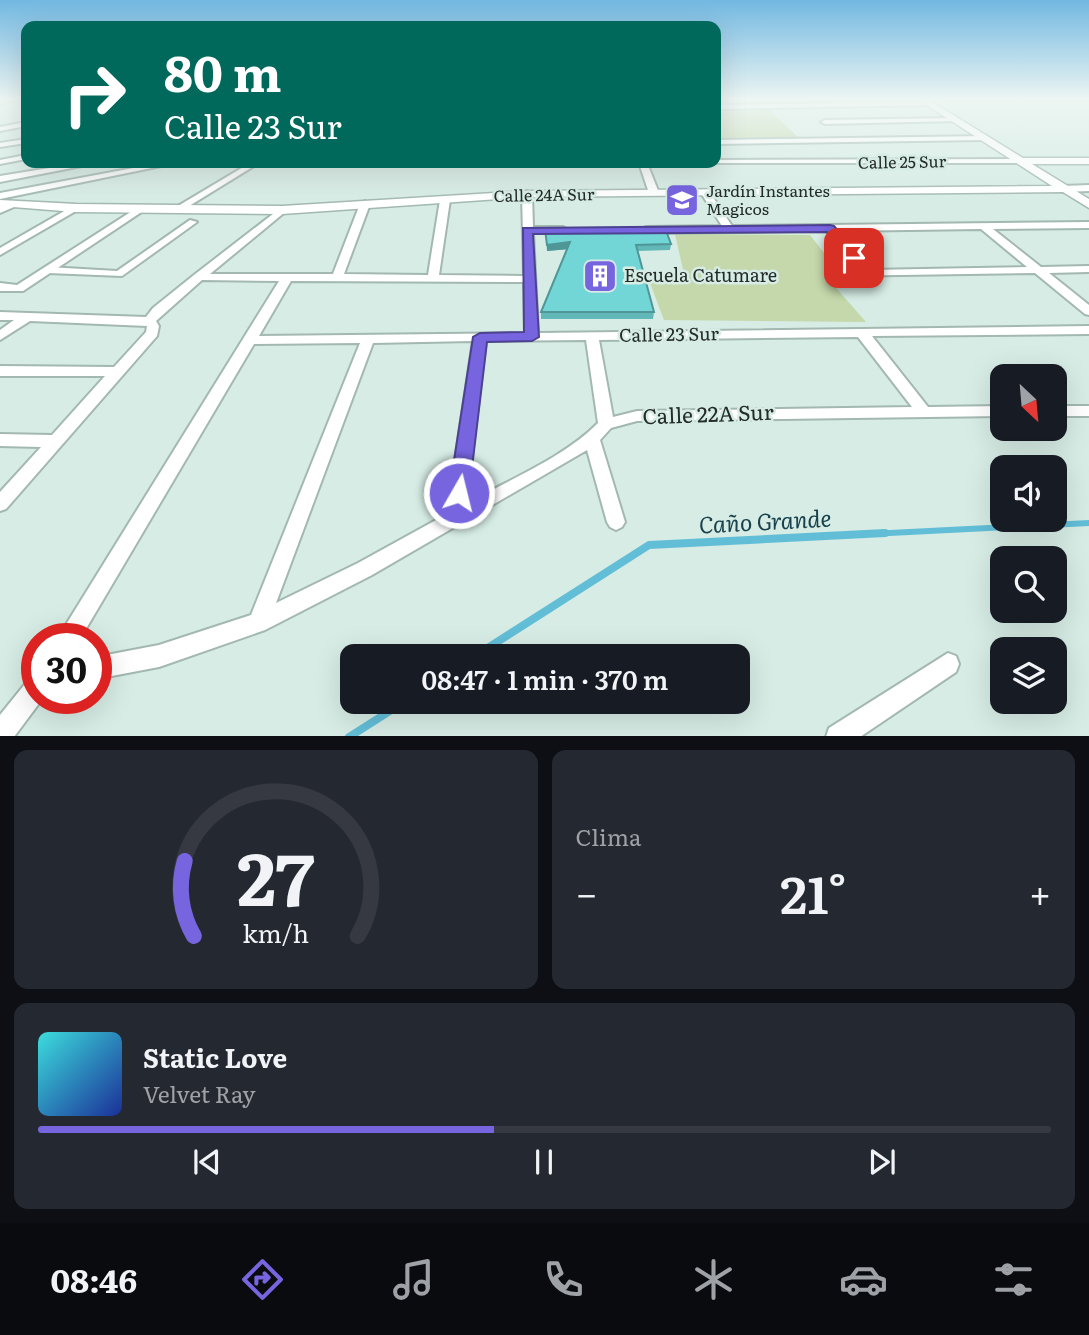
<!DOCTYPE html>
<html lang="es">
<head>
<meta charset="utf-8">
<style>
	:root { --surface:#171b24; --page:#242831; --text:#f1f3f6; --muted:#9ea1a6; --line:#363941; --accent:#7665df }
	body { margin:0; font-family:Literata,serif; background:var(--page); color:var(--text); height:100vh; display:flex; flex-direction:column; font-size:26px; white-space:nowrap }
	* { box-sizing:border-box; margin:0 }
	p { font-size:23px; color:var(--muted) }
	.icon { flex:none; width:38px; height:38px; fill:none; stroke:currentColor; stroke-width:2; stroke-linecap:round; stroke-linejoin:round }
	.map { position:relative; height:736px; overflow:hidden }
	.drawer { display:flex; flex-direction:column; gap:14px; padding:14px; background:#0d0f14; flex:1 }
	.drawer>* { flex:none }
	.hud { position:absolute; left:21px; top:21px; width:700px; height:147px; border-radius:14px; box-shadow:0 7px 28px #0002; background:#00695c; color:#fff; overflow:hidden }
	.needle { width:46px; rotate:154deg }
	.tools { position:absolute; left:990px; top:364px; display:grid; gap:14px }
	.tools a { display:grid; place-items:center; width:77px; height:77px; border-radius:14px; background:var(--surface); box-shadow:0 7px 28px #0002; font-size:35px }
	.speed { position:absolute; left:21px; top:623px; display:flex; gap:14px; font-size:35px; font-weight:700; text-align:center }
	.speed>* { display:grid; place-content:center; width:91px; height:91px; border-radius:50%; background:var(--surface); box-shadow:0 7px 28px #0002; line-height:1 }
	.speed .limit { border:10px solid #d22; background:#fff; color:#111 }
	.pin { position:absolute; display:grid; place-items:center; width:60px; height:60px; color:#fff; margin:-30px; border-radius:14px; box-shadow:0 4px 10px #0006 }
	.me { position:absolute; width:77px; margin:-38px; rotate:8deg; stroke-linejoin:round; filter:drop-shadow(0 0 5px #0008) }
	.turn { display:flex; align-items:center; gap:24px; height:147px; padding:0 28px; font-size:32px }
	.turn .icon { width:91px; height:91px; stroke-width:2.5 }
	.turn b { display:block; font-size:49px; line-height:60px }
	.big { font-size:52px; font-weight:600; line-height:1.1 }
	.drawer .widget { flex:1; display:flex; flex-direction:column; justify-content:center; gap:10px; min-width:0; padding:0 24px; border-radius:14px; background:var(--page) }
	.drawer .dial { align-items:center; gap:0 }
	.dial svg { height:182px; overflow:visible; fill:none; stroke:var(--line); stroke-width:7; stroke-linecap:round; text-anchor:middle }
	.dial text { fill:var(--text); stroke:none }
	.song { display:flex; align-items:center; gap:21px }
	.cover { width:84px; height:84px; border-radius:10px; background:linear-gradient(135deg,hsl(180 70% 55%),hsl(230 70% 35%)) }
	.played { height:7px; border-radius:4px; background:linear-gradient(90deg,var(--accent) 45%,var(--line) 45%) }
	.keys { display:flex; justify-content:space-around; direction:ltr }
	.heat { display:flex; justify-content:space-between; align-items:center; font-size:38px; direction:ltr }
	.drawer .tiles { flex:1; display:grid; gap:14px; grid-template-columns:1fr 1fr }
	.widget:last-child { grid-column:span 2 }
	.trip { position:absolute; left:340px; top:644px; width:410px; height:70px; border-radius:14px; background:var(--surface); box-shadow:0 7px 28px #0002; font-weight:600; line-height:70px; text-align:center }
	.tab-bar { display:flex; height:112px; justify-content:space-around; align-items:center; background:#090b0e; color:var(--muted) }
	.tab-bar .icon { width:49px; height:49px }
	.tab-bar .active { color:var(--accent) }
	.tab-bar b { font-size:32px; color:var(--text) }
	.map>svg:first-child { display:block }
	.green { fill:#c4d8ab }
	.lines { fill:none; stroke-linecap:round; stroke-linejoin:round }
	.stream-far1 { stroke:#62bed7; stroke-width:6 }
	.stream { stroke:#62bed7; stroke-width:8 }
	.pedestrian-casing { stroke:#a3b8b0; stroke-width:4 }
	.minor-casing { stroke:#a3b8b0; stroke-width:4 }
	.tertiary-casing { stroke:#a3b8b0; stroke-width:3 }
	.pedestrian { fill:#fff; fill-rule:evenodd }
	.minor { fill:#fff; fill-rule:evenodd }
	.tertiary { fill:#fff; fill-rule:evenodd }
	.wall { fill:#62b8b8 }
	.shaded-wall { fill:#509696 }
	.building { fill:#72d6d6; stroke:#509696; stroke-width:2 }
	.route { fill:#7665df; stroke:#4d4291; stroke-width:2 }
	.labels { text-anchor:middle; stroke-width:5; stroke-linejoin:round; paint-order:stroke }
	.far-street-label { font-size:16px; fill:#232b28; stroke:#d6ece4 }
	.far-poi-label { font-size:16px; fill:#232b28; stroke:#d6ece4; text-anchor:start }
	.poi-label { font-size:18px; fill:#232b28; stroke:#d6ece4; text-anchor:start }
	.street-label { font-size:18px; fill:#232b28; stroke:#d6ece4 }
	.near-street-label { font-size:21px; fill:#232b28; stroke:#d6ece4 }
	.near-water-label { font-size:23px; font-style:italic; fill:#18424d; stroke:#d6ece4 }
</style>
</head>
<body>
<div class="map">
<svg width="1089" height="737" viewBox="0 0 1089 737">
	<rect width="100%" height="100%" fill="#d6ece4"/>
	<!-- green -->
	<path class="green" d="M717 110H769L798 137 716 138Z
		M675 234 810 235 835 267 824 274 866 322 664 320 647 275 684 274Z"/>
	<g class="lines">
		<!-- stream-far1 -->
		<path class="stream-far1" d="M850 535 1089 523"/>
		<!-- stream -->
		<path class="stream" d="M475 656 649 545 885 533
			M349 737 404 702"/>
		<!-- pedestrian casing -->
		<g class="pedestrian-casing">
			<path id="pedestrian" d="M190 220 197 222 122 276 48 273 44 270 48 267 117 271Z"/>
		</g>
		<!-- minor casing -->
		<g class="minor-casing">
			<path id="minor" d="M929 102 931 105 716 109V105Z
				M954 118 956 121 825 124 821 122 825 120Z
				M26 122V126L0 131V127Z
				M987 136V140H984L716 144V140Z
				M26 139V143L0 147V143Z
				M26 155V159L0 164V160Z
				M1020 159 1021 161 1017 163H712H716V160Z
				M80 163H97L0 182V176Z
				M160 163H176L0 199V193Z
				M250 163H259L181 211 173 209Z
				M639 163H647L659 193 657 195 649 193Z
				M1089 185V191L1063 192 1059 189 1063 186Z
				M706 190 709 191 732 226 1089 222V228L993 229 1041 267 1089 266V272L1049 273 1089 305V315L1085 314 1035 273 833 276V272L857 270 826 231 646 233 641 230 646 227 722 226 701 193ZM981 229 1027 267 868 270 837 231Z
				M527 191 532 194 533 227H563L568 230 563 233H533L538 333 1089 326V334L872 336 928 407 1003 406V416L637 421 611 428 600 440 625 522 622 527 616 530 610 527 607 522 587 450 372 575 265 630 159 667 96 679V657L159 645 251 615 360 343 254 344 80 639H57L279 281 202 280 156 321 159 326 157 336 6 509 0 511V492L41 447 0 446V434L52 435 105 376H0V366L114 367 146 332 147 326 30 321 0 340V330L14 320H0V312L146 317 153 308 194 275 282 207 285 208V212L210 274H333L360 204 365 201 370 204 344 274 428 275 440 200 445 197 450 200 439 275 524 276 522 194ZM291 281 524 282 525 333 259 336ZM858 337 912 407 637 411 613 417 599 340ZM586 340 598 423C565 457 508 480 466 504L486 341ZM473 341 447 514 358 563 276 603 373 343Z
				M11 202 14 203V207L0 213V206Z
				M73 206 81 208 0 255V248Z
				M140 206 143 207V211L23 291H0V283L17 285Z
				M1055 406H1089V416H1055Z
				M948 653 956 656 959 664 956 672 860 737H826L829 728Z
				M37 676V698H43L14 737H0V715L29 679Z"/>
		</g>
		<!-- tertiary casing -->
		<g class="tertiary-casing">
			<path id="tertiary" d="M0 100H7L0 105Z
				M919 100H929L1023 158H1089V164H1032L1089 199V208L1063 192 527 197 282 214 76 212 0 206V200L76 204 282 206 527 191 1052 186Z"/>
		</g>
		<!-- pedestrian -->
		<use href="#pedestrian" class="pedestrian"/>
		<!-- minor -->
		<use href="#minor" class="minor"/>
		<!-- tertiary -->
		<use href="#tertiary" class="tertiary"/>
	</g>
	<!-- wall -->
	<path class="wall" d="M545 229 671 244 670 250 638 251 654 312 653 319H541V312L567 249 547 251Z"/>
	<!-- shaded-wall -->
	<path class="shaded-wall" d="M570 242V249L547 251V245Z"/>
	<!-- building -->
	<path class="building" d="M665 228 671 244 636 245 654 312H541L570 242 547 245 545 229Z"/>
	<!-- sky -->
	<linearGradient id="sky" x2="0" y2="1"><stop stop-color="#72b8e1"/><stop offset="0.49" stop-color="#edf6f3"/><stop offset="1" stop-color="#edf6f3" stop-opacity="0"/></linearGradient>
	<rect width="1089" height="203" fill="url(#sky)"/>
	<!-- route -->
	<path class="route" d="M830 225 834 226 858 255V261H849L827 232 533 234 539 337 532 341 487 342 469 493 466 498 459 501 452 498 449 493 473 337 480 333 524 332 523 228Z"/>
	<!-- icons -->
	<defs>
		<g id="school-square" transform="scale(1.75)"><rect x="-9" y="-9" width="18" height="18" rx="4" fill="#7665df" stroke="#d6ece4"/><path d="M0-5L7-2L0 1L-7-2ZM-4 1L0 2.5L4 1V4Q0 6-4 4Z" fill="#fff"/></g>
		<g id="building-square" transform="scale(1.75)"><rect x="-9" y="-9" width="18" height="18" rx="4" fill="#7665df" stroke="#d6ece4"/><path d="M-4-6H4V6H1V3H-1V6H-4ZM-2.5-4.3h1.7v1.8h-1.7ZM.8-4.3h1.7v1.8H.8ZM-2.5-1h1.7V.8h-1.7ZM.8-1h1.7V.8H.8Z" fill="#fff"/></g>
	</defs>
	<g fill-rule="evenodd">
		<use href="#school-square" x="682" y="200"/>
		<use href="#building-square" x="600" y="276"/>
	</g>
	<g class="labels">
		<!-- far-street labels -->
		<g class="far-street-label">
			<text transform="translate(902 162) rotate(-1)" y="6">Calle 25 Sur</text>
			<text transform="translate(544 195) rotate(-1)" y="6">Calle 24A Sur</text>
		</g>
		<!-- far-poi labels -->
		<g class="far-poi-label">
			<text x="706" y="197">Jardín Instantes<tspan x="706" dy="18">Magicos</tspan></text>
		</g>
		<!-- poi labels -->
		<g class="poi-label">
			<text x="624" y="282">Escuela Catumare</text>
		</g>
		<!-- street labels -->
		<g class="street-label">
			<text transform="translate(669 335) rotate(-1)" y="6">Calle 23 Sur</text>
		</g>
		<!-- near-street labels -->
		<g class="near-street-label">
			<text transform="translate(708 415) rotate(-2)" y="7">Calle 22A Sur</text>
		</g>
		<!-- near-water labels -->
		<g class="near-water-label">
			<text transform="translate(765 522) rotate(-3)" y="8">Caño Grande</text>
		</g>
	</g>
</svg>
<div class="tools">
<a><svg class="needle" viewBox="-14 -14 28 28"><path d="M0-13l5 13h-10z" fill="#e53935"/><path d="M0 13l5-13h-10z" fill="#9ea1a6"/></svg></a>
<a><svg class="icon" aria-label="sound" viewBox="0 0 24 24"><path d="M4 9h4l5-4v14l-5-4H4zM17 9q2 3 0 6"/></svg></a>
<a><svg class="icon" aria-label="search" viewBox="0 0 24 24"><circle cx="10" cy="10" r="6"/><path d="M15 15l6 6"/></svg></a>
<a><svg class="icon" aria-label="layers" viewBox="0 0 24 24"><path d="M12 4l9 5-9 5-9-5zM3 14l9 5 9-5"/></svg></a>
</div>
<div class="speed"><div class="limit">30</div></div>
<div class="pin" style="left:854px;top:258px;background:#d93025"><svg class="icon" aria-label="arrive" viewBox="0 0 24 24"><path d="M6 21V4h12l-3 4 3 4H6"/></svg></div>
<svg class="me" style="left:459px;top:493px" viewBox="-20 -20 40 40"><circle r="17" fill="#7665df" stroke="#fff" stroke-width="3"/><path d="M0-11L8 9 0 5-8 9z" fill="#fff"/></svg>
<div class="trip">08:47 · 1 min · 370 m</div>
<div class="hud">
<div class="turn"><svg class="icon" aria-label="right" viewBox="0 0 24 24"><path d="M7 20v-9h11M14 6l5 5-5 5"/></svg><div><b>80 m</b>Calle 23 Sur</div></div>
</div>
</div>
<section class="drawer">
<div class="tiles">
<div class="widget dial"><svg viewBox="0 0 100 80">
<path d="M14 69A42 42 0 1 1 86 69"/>
<path d="M14 69A42 42 0 0 1 10 36" stroke="#7665df"/>
<text x="50" y="56" font-size="32" font-weight="700">27</text>
<text x="50" y="72" font-size="11">km/h</text>
</svg></div>
<div class="widget"><p>Clima</p>
<div class="heat"><a>−</a><b class="big">21°</b><a>+</a></div>
</div>
<div class="widget">
<div class="song"><i class="cover"></i><div><b>Static Love</b><p>Velvet Ray</p></div></div>
<div class="played"></div>
<div class="keys"><svg class="icon" aria-label="previous" viewBox="0 0 24 24"><path d="M18 5L8 12l10 7zM5 5v14"/></svg><svg class="icon" aria-label="pause" viewBox="0 0 24 24"><path d="M8 5v14M16 5v14"/></svg><svg class="icon" aria-label="next" viewBox="0 0 24 24"><path d="M6 5l10 7-10 7zM19 5v14"/></svg></div>
</div>
</div>
</section>
<nav class="tab-bar">
<b>08:46</b>
<svg class="icon active" aria-label="directions" viewBox="0 0 24 24"><path d="M12 3l9 9-9 9-9-9zM9 14v-3h6M13 9l2 2-2 2"/></svg>
<svg class="icon" aria-label="music" viewBox="0 0 24 24"><path d="M9 18V5l10-2v13"/><circle cx="6" cy="18" r="3"/><circle cx="16" cy="16" r="3"/></svg>
<svg class="icon" aria-label="phone" viewBox="0 0 24 24"><path d="M5 4h4l2 5-3 2q2 4 5 5l2-3 5 2v4C11 20 4 13 5 4z"/></svg>
<svg class="icon" aria-label="climate" viewBox="0 0 24 24"><path d="M12 3v18M4 7l16 10M4 17L20 7"/></svg>
<svg class="icon" aria-label="car" viewBox="0 0 24 24"><path d="M5 17H2v-5l4-1 3-4h7l3 4 3 1v5h-3M9 17h6M6 11h13"/><circle cx="7" cy="17" r="2"/><circle cx="17" cy="17" r="2"/></svg>
<svg class="icon" aria-label="filters" viewBox="0 0 24 24"><path d="M4 7h16M4 17h16"/><circle cx="9" cy="7" r="2"/><circle cx="15" cy="17" r="2"/></svg>
</nav>
</body>
</html>
